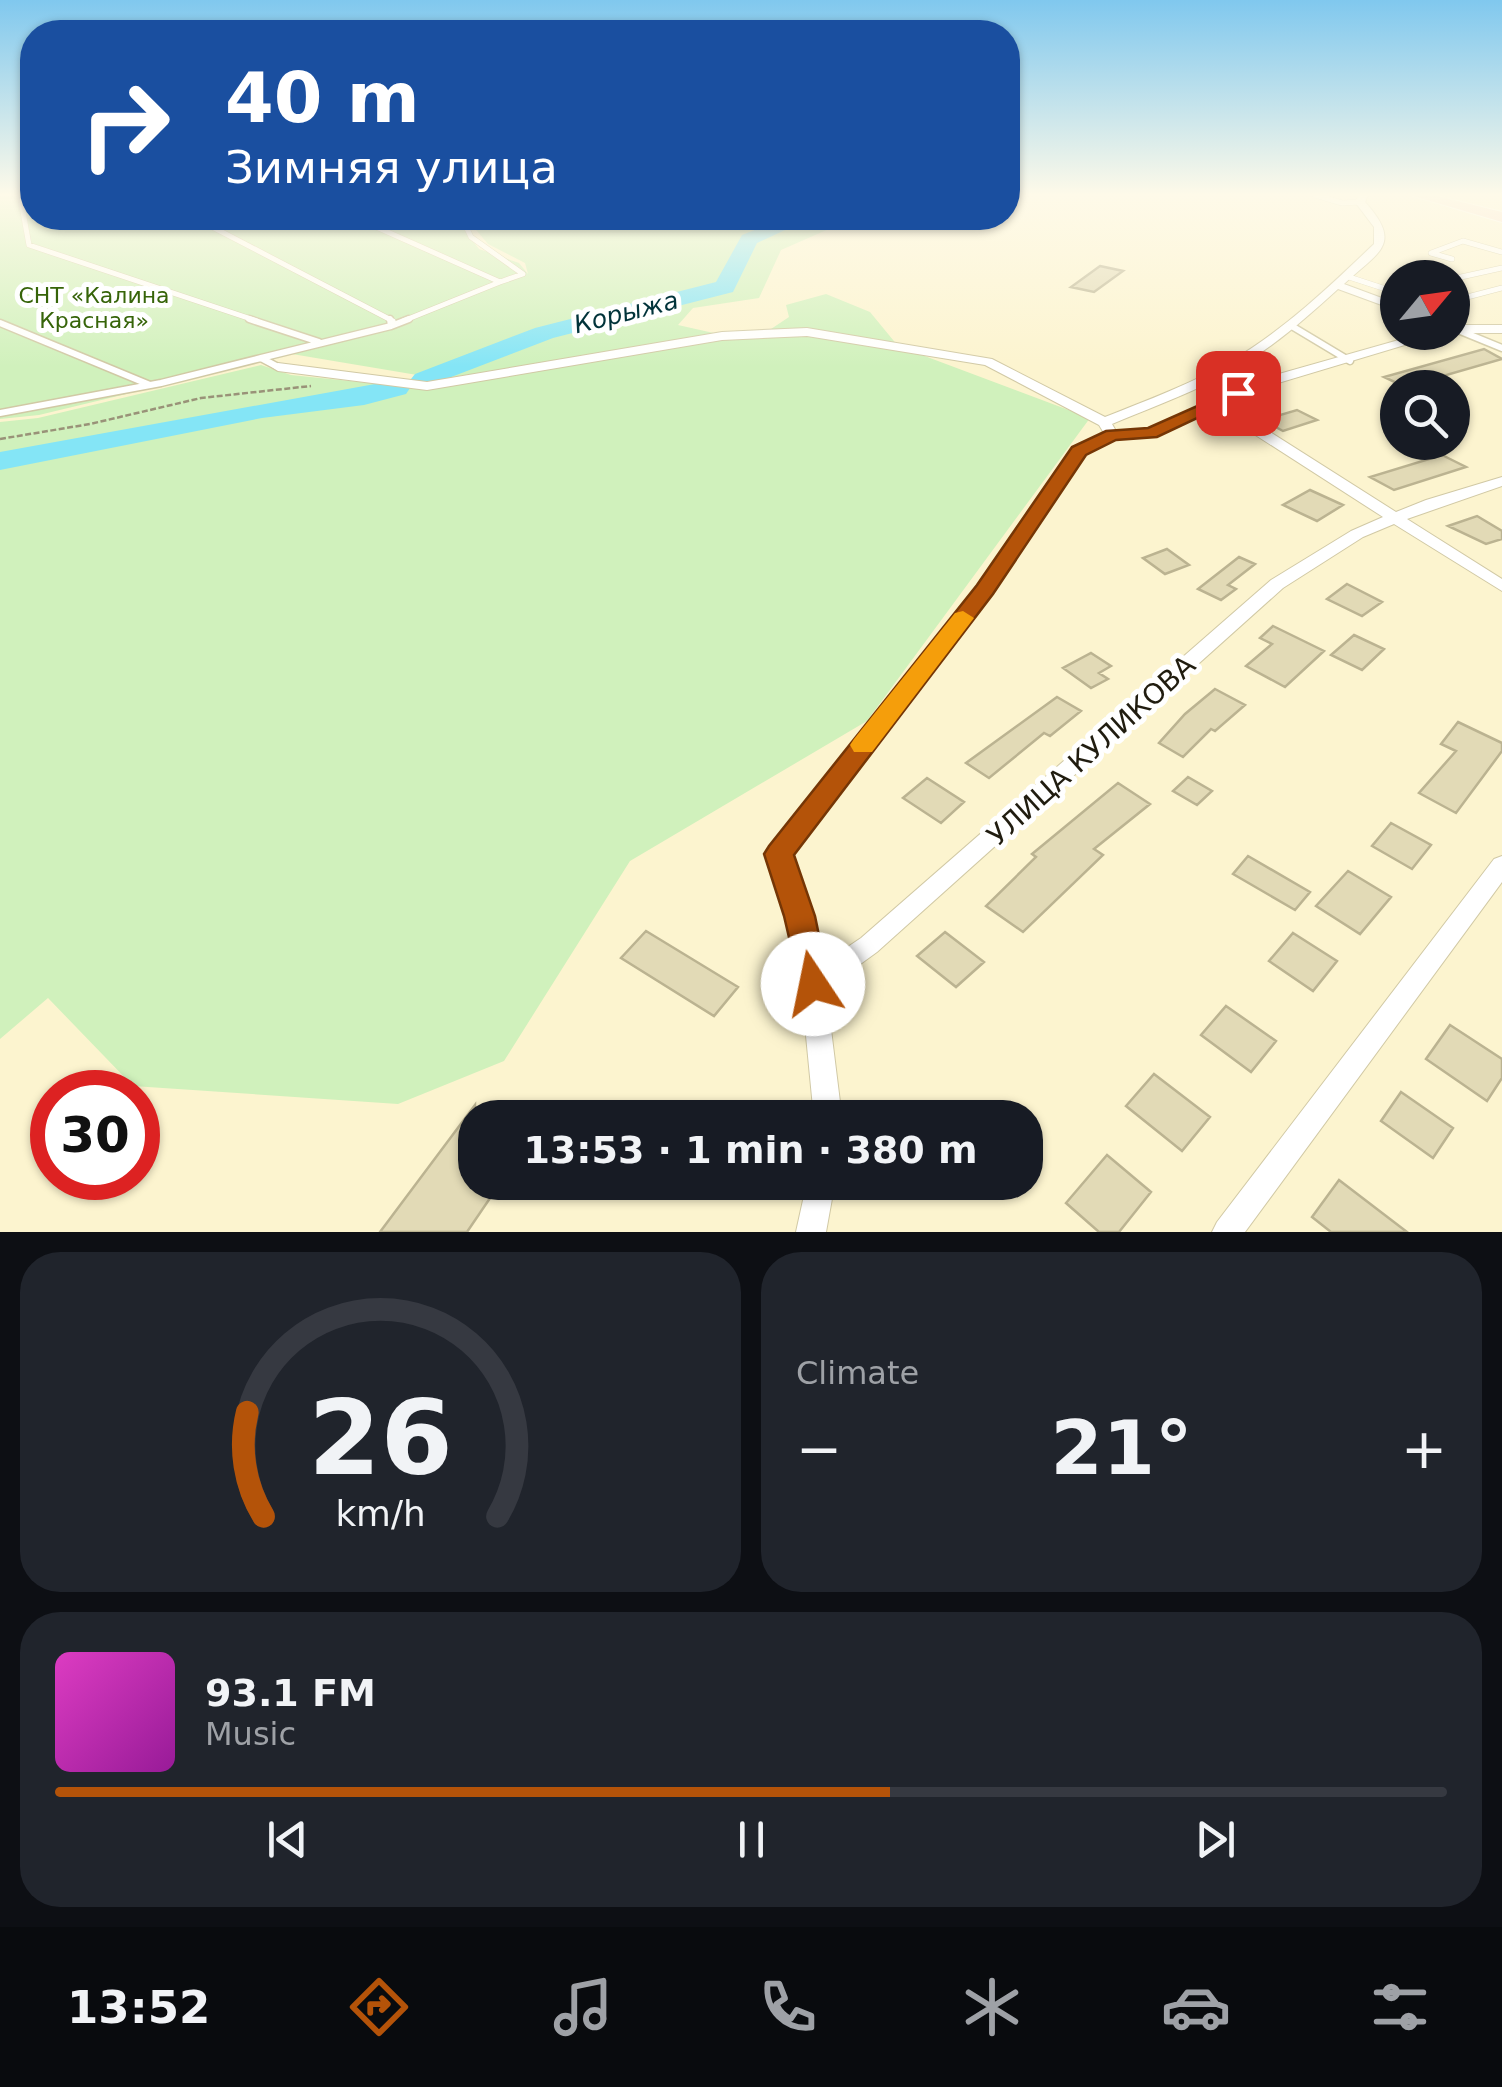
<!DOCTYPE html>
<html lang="en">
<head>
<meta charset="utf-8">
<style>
	:root { --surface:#171b24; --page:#20242c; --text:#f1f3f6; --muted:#9ea1a6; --line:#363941; --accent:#b45309 }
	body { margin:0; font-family:"DejaVu Sans",sans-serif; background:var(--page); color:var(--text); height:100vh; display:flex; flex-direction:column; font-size:38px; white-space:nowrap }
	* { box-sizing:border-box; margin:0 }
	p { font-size:32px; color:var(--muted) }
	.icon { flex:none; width:55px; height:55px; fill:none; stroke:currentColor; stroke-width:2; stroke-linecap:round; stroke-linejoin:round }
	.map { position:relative; height:1232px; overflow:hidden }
	.details { display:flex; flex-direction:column; gap:20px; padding:20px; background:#0d0f14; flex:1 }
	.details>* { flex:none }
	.guide { position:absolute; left:20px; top:20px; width:1000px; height:210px; border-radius:40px; box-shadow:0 2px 8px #0004; background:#1a4fa0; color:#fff; overflow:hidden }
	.needle { width:65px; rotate:61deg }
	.fabs { position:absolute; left:1380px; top:260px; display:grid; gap:20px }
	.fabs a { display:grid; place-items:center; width:90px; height:90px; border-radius:50%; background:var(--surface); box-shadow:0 2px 8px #0004; font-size:50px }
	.speed { position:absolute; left:30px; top:1070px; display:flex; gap:20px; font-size:50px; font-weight:700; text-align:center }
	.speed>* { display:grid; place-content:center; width:130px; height:130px; border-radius:50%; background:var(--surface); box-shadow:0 2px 8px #0004; line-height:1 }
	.speed .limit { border:15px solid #d22; background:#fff; color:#111 }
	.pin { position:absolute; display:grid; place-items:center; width:85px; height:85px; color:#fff; margin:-42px; border-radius:20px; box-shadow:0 5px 15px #0006 }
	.me { position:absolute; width:110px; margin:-55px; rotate:349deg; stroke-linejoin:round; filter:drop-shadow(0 0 8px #0008) }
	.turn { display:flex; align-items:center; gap:35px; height:210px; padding:0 40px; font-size:45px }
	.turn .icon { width:130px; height:130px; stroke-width:2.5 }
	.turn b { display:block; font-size:70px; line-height:85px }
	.big { font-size:75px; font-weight:600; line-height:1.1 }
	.details .card { flex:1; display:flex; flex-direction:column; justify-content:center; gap:15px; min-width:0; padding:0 35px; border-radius:40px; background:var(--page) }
	.details .dial { align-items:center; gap:0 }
	.dial svg { height:260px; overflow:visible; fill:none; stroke:var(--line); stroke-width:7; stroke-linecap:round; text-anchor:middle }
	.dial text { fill:var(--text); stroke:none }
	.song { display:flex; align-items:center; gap:30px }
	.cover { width:120px; height:120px; border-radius:15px; background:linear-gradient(135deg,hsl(310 70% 55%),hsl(300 70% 35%)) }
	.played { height:10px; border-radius:5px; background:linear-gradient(90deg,var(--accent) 60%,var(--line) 60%) }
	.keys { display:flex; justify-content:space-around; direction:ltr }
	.heat { display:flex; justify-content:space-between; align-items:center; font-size:55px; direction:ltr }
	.details .tiles { flex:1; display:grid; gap:20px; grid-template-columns:1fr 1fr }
	.card:last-child { grid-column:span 2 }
	.trip { position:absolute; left:458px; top:1100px; width:585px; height:100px; border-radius:40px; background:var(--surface); box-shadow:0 2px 8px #0004; font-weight:600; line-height:100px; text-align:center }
	.tabs { display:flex; height:160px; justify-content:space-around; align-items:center; background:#090b0e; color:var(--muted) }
	.tabs .icon { width:70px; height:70px }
	.tabs .current { color:var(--accent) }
	.tabs b { font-size:45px; color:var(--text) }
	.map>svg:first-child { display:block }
	.green { fill:#d0f1bc }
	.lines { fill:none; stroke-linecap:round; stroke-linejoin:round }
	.river { fill:#84e5f6; fill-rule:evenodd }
	.building { fill:#e2dab6; stroke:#bbb391; stroke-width:2.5 }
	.service-far3-casing { stroke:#d1c9a5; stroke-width:6 }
	.service-far2-casing { stroke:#d1c9a5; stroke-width:9 }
	.service-far1-casing { stroke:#d1c9a5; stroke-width:11 }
	.service-casing { stroke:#d1c9a5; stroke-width:12 }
	.minor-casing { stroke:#d1c9a5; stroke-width:2 }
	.primary-casing { stroke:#fff; stroke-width:2 }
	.path { stroke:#999278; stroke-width:2.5; stroke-dasharray:6 2.5; stroke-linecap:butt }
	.service-far3 { stroke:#fff; stroke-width:5 }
	.service-far2 { stroke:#fff; stroke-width:6 }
	.service-far1 { stroke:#fff; stroke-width:9 }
	.service { stroke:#fff; stroke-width:10 }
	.minor { fill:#fff; fill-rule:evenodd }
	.primary { fill:#fbd8cd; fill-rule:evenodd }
	.route { fill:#b45309; stroke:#753606; stroke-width:2.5 }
	.slow { fill:#f59e0b }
	.labels { text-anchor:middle; stroke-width:10; stroke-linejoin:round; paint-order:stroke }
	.far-park-label { font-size:22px; fill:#366409; stroke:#fff }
	.far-water-label { font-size:25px; font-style:italic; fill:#01333a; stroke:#fff }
	.street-label { font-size:28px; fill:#201c0f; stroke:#fff }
</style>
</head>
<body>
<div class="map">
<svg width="1502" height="1232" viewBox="0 0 1502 1232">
	<rect width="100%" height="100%" fill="#fcf4cf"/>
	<!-- green -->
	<path class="green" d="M0 195H32V218H455L479 249 519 263 528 274 525 263 488 244 466 218H854L781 250 759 298 693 308 678 325 718 334 441 379 292 354 39 415 0 419Z
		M826 294 870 312 898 346 1090 418 867 721 630 861 504 1061 398 1104 133 1086 48 998 0 1039V422L38 418 261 365 291 375 429 389 768 331 789 317 786 305Z"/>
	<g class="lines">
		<!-- river -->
		<path class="river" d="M785 218H811L757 243 733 292 553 338 433 384 424 387 411 379 415 374 535 328 716 282 742 235Z
			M397 380 410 388 406 394 364 405 262 418 0 470V452Z"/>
	</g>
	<!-- building -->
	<path class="building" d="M1100 266 1123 271 1094 292 1071 287Z
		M1484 349 1502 359 1405 387 1384 377Z
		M1297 410 1317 420 1283 431 1263 420Z
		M1442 455 1466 467 1394 490 1370 477Z
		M1310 490 1343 505 1317 521 1283 505Z
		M1477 516 1502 531V539L1486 544 1448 526Z
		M1167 549 1189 565 1165 574 1143 558Z
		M1239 557 1255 564 1228 585 1236 589 1221 600 1198 589Z
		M1347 584 1382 602 1362 616 1327 599Z
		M1273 626 1324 651 1285 687 1246 666 1272 644 1260 638Z
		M1354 635 1384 649 1362 670 1331 655Z
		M1091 653 1111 666 1099 673 1108 679 1091 688 1063 668Z
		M1215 689 1245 705 1215 731 1211 729 1183 757 1159 743 1185 714Z
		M1057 697 1081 711 1050 736 1044 733 989 778 966 763Z
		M1458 722 1502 743V751L1456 813 1419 793 1456 751 1441 744Z
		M1188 777 1212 791 1197 805 1173 791Z
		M927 778 964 802 941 823 903 798Z
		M1118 783 1150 804 1094 849 1103 855 1023 932 986 906 1036 857 1032 854Z
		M1391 823 1431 845 1412 869 1372 846Z
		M1248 856 1310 892 1295 910 1233 874Z
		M1348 871 1391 897 1360 934 1316 906Z
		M646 931 738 987 714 1016 621 958Z
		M945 932 984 962 956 987 917 956Z
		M1293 933 1337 961 1313 991 1269 961Z
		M1226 1006 1276 1041 1251 1072 1201 1035Z
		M1450 1025 1502 1059V1078L1487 1101 1426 1059Z
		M1154 1074 1210 1117 1182 1151 1126 1106Z
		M1401 1092 1453 1128 1433 1158 1381 1121Z
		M475 1105V1182H501L467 1232H380Z
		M1107 1155 1151 1192 1119 1232H1099L1066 1203Z
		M1339 1180 1407 1232H1331L1312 1217Z"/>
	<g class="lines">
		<!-- service-far3 casing -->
		<g class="service-far3-casing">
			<path id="service-far3" d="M20 195 29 245 257 321
				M1315 195 1342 203 1360 202
				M195 218 393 321
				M356 218 500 282 403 321
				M462 218 471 237 523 274 500 282
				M1452 259 1431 253 1463 241 1502 252
				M1346 276 1398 293
				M1452 279 1502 268
				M1452 301 1502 288"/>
		</g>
		<!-- service-far2 casing -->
		<g class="service-far2-casing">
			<path id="service-far2" d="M249 319 319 342
				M0 323 150 385
				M1290 325 1350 361
				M391 326 409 319
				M1458 330 1502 348
				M278 367 261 358 391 326 390 319
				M0 413 161 383 261 358
				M1060 478 1079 451 1112 435"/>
		</g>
		<!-- service-far1 casing -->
		<g class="service-far1-casing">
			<path id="service-far1" d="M918 675 985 589 1062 476"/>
		</g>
		<!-- service casing -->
		<g class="service-casing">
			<path id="service" d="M779 854 920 673"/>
		</g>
		<!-- minor casing -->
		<g class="minor-casing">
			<path id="minor" d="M1359 195H1368L1365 202C1404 245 1378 252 1344 284L1398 304V311L1338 289C1307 317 1276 345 1240 366 1200 390 1155 406 1112 424L1116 431 1149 429 1207 403 1208 399H1216L1258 380 1427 332H1448L1268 386 1226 404 1396 512 1426 500 1502 477V486L1407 519 1502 579V591L1394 524 1363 537 1283 588 877 952 826 989 842 1118H814L801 984 788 916 768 854 771 848 779 845 787 848 790 854 812 916 821 965 861 938 1271 580 1351 531 1383 517 1215 409 1156 436 1112 439 1107 438 1099 425 985 365 807 336 722 340 427 390 278 371 272 367 278 363 427 382 722 332 807 328 992 359 1105 417C1148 400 1191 384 1231 361 1284 330 1330 286 1374 244V227L1355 202Z
				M1452 325H1502V333H1452Z
				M1502 856V882L1245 1232H1212L1217 1222 1494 859Z
				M807 1182H835L826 1232H796Z"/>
		</g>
		<!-- primary casing -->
		<g class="primary-casing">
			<path id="primary" d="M1410 195H1433L1502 212V222Z"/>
		</g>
		<!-- path -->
		<path class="path" d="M0 439 90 424 201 398 311 386"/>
		<!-- service-far3 -->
		<use href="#service-far3" class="service-far3"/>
		<!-- service-far2 -->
		<use href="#service-far2" class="service-far2"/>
		<!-- service-far1 -->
		<use href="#service-far1" class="service-far1"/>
		<!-- service -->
		<use href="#service" class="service"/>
		<!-- minor -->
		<use href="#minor" class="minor"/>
		<!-- primary -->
		<use href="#primary" class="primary"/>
	</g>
	<!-- sky -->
	<linearGradient id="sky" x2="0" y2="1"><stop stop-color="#80c8ee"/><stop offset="0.53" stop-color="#fefae9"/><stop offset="1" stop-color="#fefae9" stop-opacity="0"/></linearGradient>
	<rect width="1502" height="367" fill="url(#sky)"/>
	<!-- route -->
	<path class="route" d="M1238 388 1247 393 1244 396 1157 437 1116 440 1086 455 993 594 794 855 815 916 829 984 824 993 813 998 802 993 784 916 764 854 769 846 977 585 1072 447 1106 431 1148 428Z"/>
	<!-- slow -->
	<path class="slow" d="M963 611 974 618 872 752H854L850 745 854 739 955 613Z"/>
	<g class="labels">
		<!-- far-park labels -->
		<g class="far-park-label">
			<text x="94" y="303">СНТ «Калина<tspan x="94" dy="25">Красная»</tspan></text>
		</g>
		<!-- far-water labels -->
		<g class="far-water-label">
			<text transform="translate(626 312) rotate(-14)" y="9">Корыжа</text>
		</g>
		<!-- street labels -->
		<g class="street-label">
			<text transform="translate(1091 750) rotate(-42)" y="10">УЛИЦА КУЛИКОВА</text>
		</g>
	</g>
</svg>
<div class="fabs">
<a><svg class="needle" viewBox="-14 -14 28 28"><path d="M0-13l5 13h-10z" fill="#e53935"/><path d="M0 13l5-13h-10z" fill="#9ea1a6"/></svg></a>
<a><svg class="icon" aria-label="search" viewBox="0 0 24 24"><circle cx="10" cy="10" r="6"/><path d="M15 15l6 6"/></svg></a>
</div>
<div class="speed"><div class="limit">30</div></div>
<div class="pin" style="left:1238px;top:393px;background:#d93025"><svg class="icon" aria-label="arrive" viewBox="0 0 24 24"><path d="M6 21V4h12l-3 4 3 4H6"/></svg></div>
<svg class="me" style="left:813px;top:984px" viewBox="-20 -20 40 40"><circle r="19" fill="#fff"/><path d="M0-13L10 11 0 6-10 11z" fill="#b45309"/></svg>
<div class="trip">13:53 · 1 min · 380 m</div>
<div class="guide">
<div class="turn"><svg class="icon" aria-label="right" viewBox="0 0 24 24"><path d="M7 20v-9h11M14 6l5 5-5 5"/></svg><div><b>40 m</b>Зимняя улица</div></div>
</div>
</div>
<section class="details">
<div class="tiles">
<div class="card dial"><svg viewBox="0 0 100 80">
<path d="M14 69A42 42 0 1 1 86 69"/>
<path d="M14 69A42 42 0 0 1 9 37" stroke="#b45309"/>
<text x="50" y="56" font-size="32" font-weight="700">26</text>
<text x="50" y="72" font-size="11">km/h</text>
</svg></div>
<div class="card"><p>Climate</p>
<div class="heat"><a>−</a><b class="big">21°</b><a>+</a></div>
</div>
<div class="card">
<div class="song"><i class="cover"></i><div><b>93.1 FM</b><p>Music</p></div></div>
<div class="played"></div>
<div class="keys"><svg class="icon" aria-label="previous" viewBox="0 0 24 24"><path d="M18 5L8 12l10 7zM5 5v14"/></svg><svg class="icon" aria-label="pause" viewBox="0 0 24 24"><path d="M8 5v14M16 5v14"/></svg><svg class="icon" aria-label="next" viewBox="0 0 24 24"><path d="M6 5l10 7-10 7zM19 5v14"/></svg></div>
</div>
</div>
</section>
<nav class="tabs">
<b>13:52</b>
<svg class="icon current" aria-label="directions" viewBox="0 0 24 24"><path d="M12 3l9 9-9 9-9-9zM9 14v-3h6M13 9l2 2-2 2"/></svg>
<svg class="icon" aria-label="music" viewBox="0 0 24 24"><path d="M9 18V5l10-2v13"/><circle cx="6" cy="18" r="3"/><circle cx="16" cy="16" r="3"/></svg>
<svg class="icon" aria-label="phone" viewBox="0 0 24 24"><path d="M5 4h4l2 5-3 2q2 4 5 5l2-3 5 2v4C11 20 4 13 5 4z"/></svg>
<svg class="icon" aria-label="climate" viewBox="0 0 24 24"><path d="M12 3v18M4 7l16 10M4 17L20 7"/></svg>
<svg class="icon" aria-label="car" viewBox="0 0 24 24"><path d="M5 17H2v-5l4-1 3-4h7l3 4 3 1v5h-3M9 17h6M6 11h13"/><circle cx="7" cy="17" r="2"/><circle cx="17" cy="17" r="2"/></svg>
<svg class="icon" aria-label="filters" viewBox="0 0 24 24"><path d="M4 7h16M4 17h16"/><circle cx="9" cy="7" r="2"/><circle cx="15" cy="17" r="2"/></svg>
</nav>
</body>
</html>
